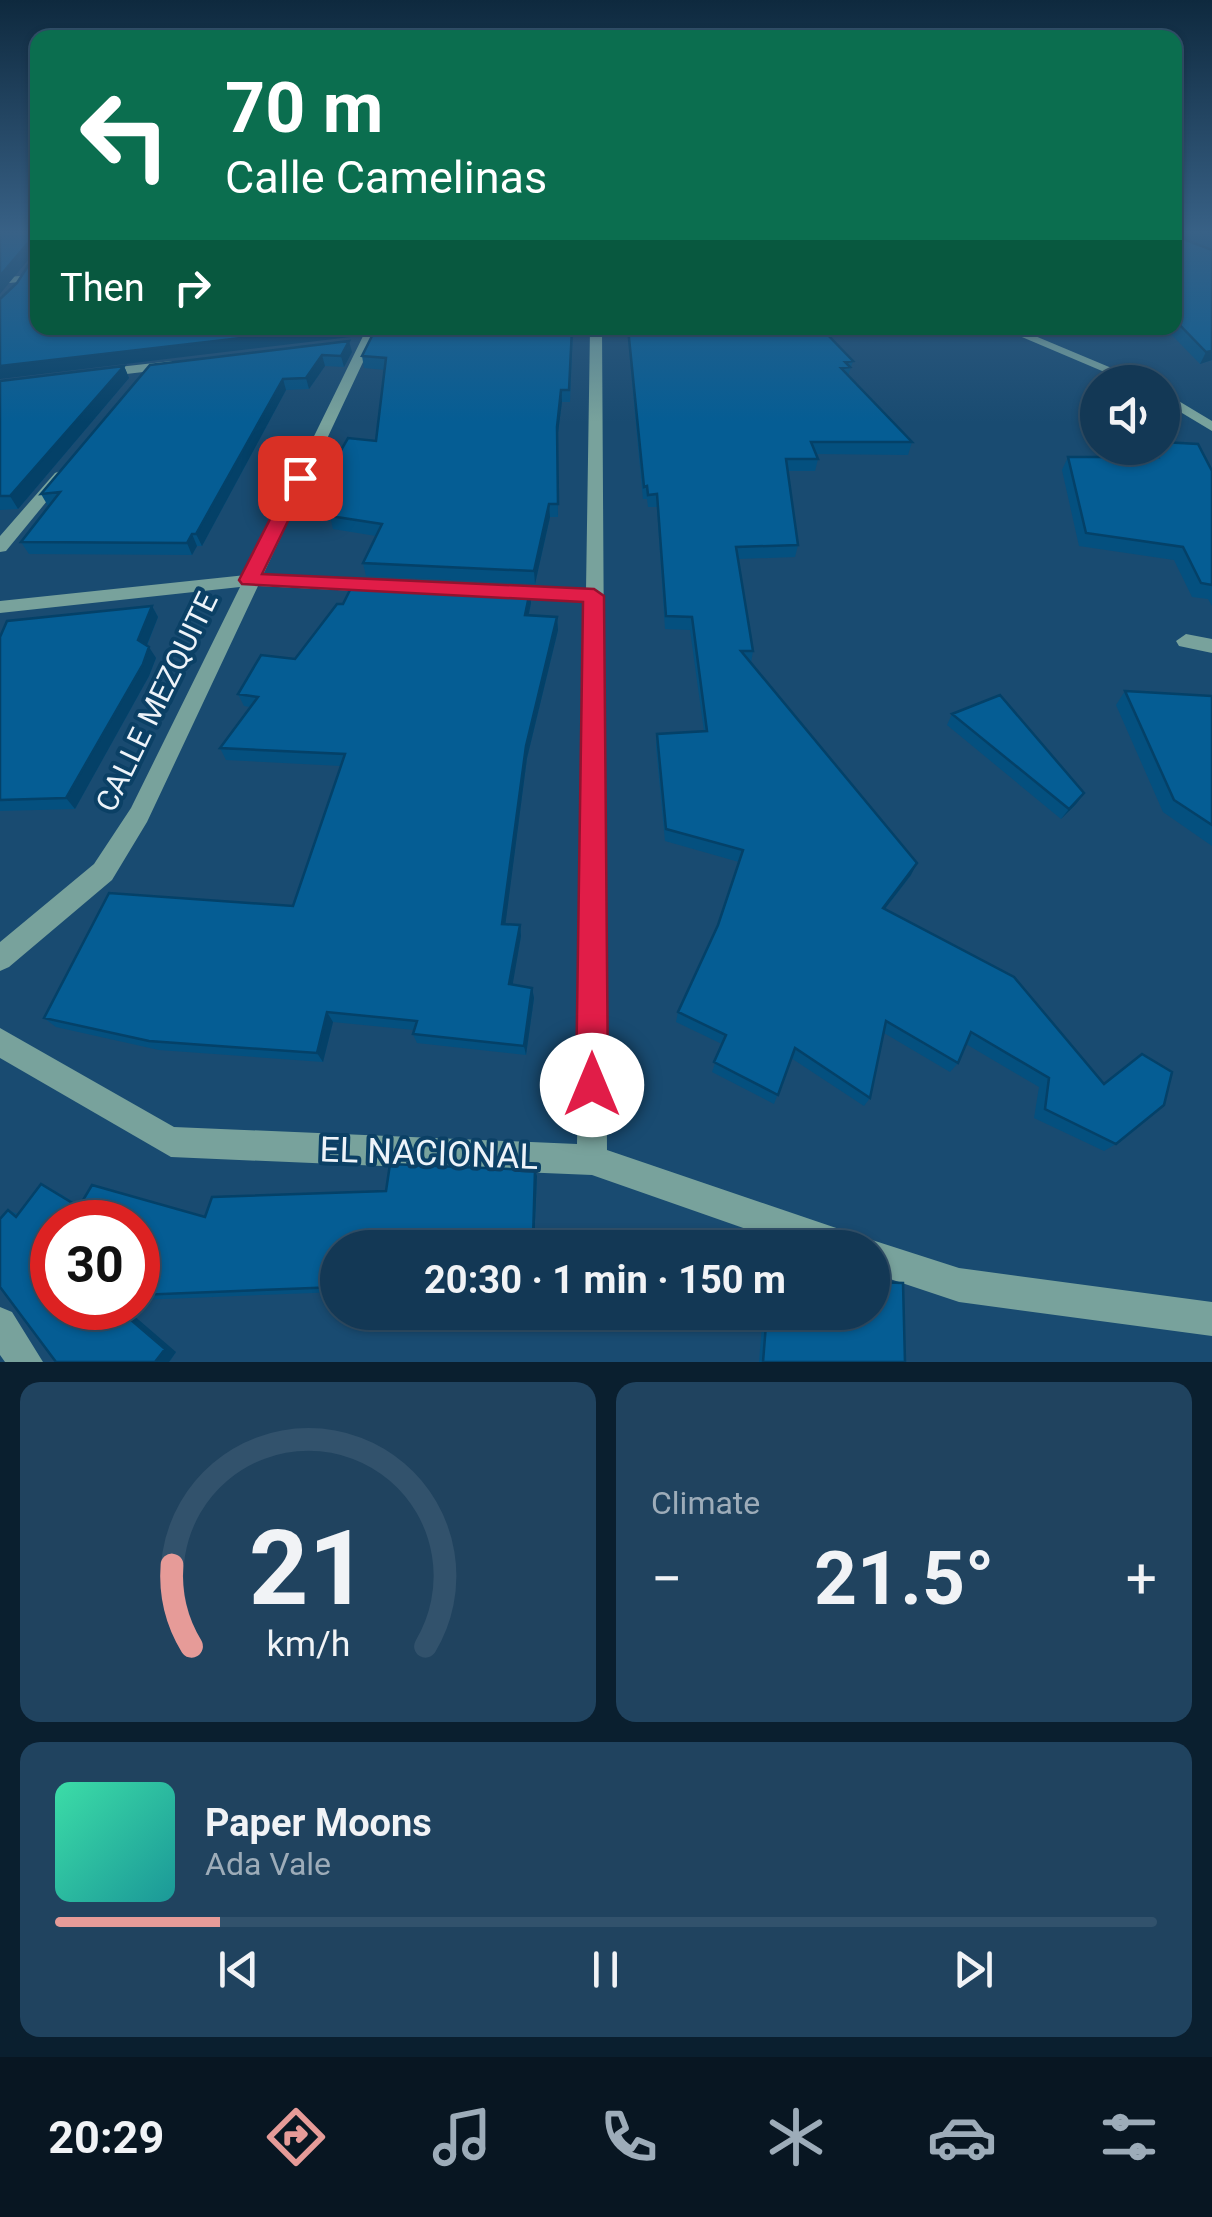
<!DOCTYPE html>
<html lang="en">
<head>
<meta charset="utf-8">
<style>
	:root { --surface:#133855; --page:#20435f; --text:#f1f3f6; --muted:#9dacb9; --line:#32526c; --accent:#e69b98 }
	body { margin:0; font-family:Roboto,sans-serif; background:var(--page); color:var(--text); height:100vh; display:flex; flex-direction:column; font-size:38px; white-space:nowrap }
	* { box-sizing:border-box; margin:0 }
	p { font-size:32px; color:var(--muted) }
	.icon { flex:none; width:55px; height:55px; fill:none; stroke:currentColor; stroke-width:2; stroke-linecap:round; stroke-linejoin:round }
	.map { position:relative; height:1362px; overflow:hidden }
	.sheet { display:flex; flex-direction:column; gap:20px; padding:20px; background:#0a1f2f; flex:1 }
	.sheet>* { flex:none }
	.hud { position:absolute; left:30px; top:30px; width:1152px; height:305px; border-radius:20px; box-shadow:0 2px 8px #0004,0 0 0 2px var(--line); background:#0b6e4f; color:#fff; overflow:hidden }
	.tools { position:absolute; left:1080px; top:365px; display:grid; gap:20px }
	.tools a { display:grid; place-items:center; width:100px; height:100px; border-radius:50%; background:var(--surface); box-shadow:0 2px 8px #0004,0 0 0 2px var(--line); font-size:50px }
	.speed { position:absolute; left:30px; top:1200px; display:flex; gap:20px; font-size:50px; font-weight:700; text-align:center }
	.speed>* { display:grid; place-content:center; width:130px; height:130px; border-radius:50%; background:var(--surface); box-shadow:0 2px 8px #0004,0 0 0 2px var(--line); line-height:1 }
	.speed .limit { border:15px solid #d22; background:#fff; color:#111 }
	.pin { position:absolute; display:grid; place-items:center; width:85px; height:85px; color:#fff; margin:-42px; border-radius:20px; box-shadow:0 5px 15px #0006 }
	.me { position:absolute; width:110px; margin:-55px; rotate:0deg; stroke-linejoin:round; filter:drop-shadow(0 0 8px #0008) }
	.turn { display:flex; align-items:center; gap:35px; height:210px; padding:0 30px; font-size:45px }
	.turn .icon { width:130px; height:130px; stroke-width:2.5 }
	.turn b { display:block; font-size:70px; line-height:85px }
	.then { display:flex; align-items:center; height:95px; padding:0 30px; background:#0003; gap:20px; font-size:38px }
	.big { font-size:75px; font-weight:700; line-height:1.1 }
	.sheet .card { flex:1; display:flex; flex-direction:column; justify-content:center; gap:15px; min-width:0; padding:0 35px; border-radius:20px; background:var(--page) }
	.sheet .dial { align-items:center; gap:0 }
	.dial svg { height:260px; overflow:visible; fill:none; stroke:var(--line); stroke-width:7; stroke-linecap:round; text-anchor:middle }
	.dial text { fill:var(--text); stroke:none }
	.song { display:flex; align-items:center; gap:30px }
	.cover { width:120px; height:120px; border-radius:15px; background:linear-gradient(135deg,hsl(160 70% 55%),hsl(180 70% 35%)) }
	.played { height:10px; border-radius:5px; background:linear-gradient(90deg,var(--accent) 15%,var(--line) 15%) }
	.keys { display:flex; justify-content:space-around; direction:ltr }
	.heat { display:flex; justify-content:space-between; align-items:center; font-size:55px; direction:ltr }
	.sheet .tiles { flex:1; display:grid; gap:20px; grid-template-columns:1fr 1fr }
	.card:last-child { grid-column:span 2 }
	.trip { position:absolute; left:320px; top:1230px; width:570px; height:100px; border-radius:50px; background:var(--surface); box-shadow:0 2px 8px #0004,0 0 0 2px var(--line); font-weight:700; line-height:100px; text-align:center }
	.dock { display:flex; height:160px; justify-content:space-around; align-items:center; background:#081622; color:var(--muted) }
	.dock .icon { width:70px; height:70px }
	.dock .active { color:var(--accent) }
	.dock b { font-size:45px; color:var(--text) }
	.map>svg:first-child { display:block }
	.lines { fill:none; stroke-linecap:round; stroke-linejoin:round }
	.street { fill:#78a29c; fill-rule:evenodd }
	.wall { fill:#04507f }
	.shaded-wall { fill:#044168 }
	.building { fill:#055d94; stroke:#044168; stroke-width:2.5 }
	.route { fill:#e11d48; stroke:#92132f; stroke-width:2.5 }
	.labels { text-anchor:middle; stroke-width:8; stroke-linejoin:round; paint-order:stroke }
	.street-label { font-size:30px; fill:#edf3f9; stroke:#0b4065 }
	.near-street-label { font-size:35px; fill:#edf3f9; stroke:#0b4065 }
</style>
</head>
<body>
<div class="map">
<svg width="1212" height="1362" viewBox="0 0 1212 1362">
	<rect width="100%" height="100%" fill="#194b71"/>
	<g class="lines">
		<!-- street -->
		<path class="street" d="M38 274V280L0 284V278Z
			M367 328H379L263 575 377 580 386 586 377 592 258 586 147 822 112 880 9 967 0 971V942L94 864 131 808 240 587 0 613V601L246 575Z
			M590 328H602L607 1150 848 1232 860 1236 862 1244 872 1240 959 1268 1212 1302V1336L959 1302 872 1273V1248H800L592 1175 171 1157 0 1058V1028L174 1127 577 1144 586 602 506 598 497 592 506 586 586 590Z
			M1001 328H1016L1145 382H1128Z
			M172 361 178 365 177 368 101 377 94 373 101 369Z
			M1162 391 1212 421V431L1162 401Z
			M60 471 65 473V479L6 551 0 552V536L55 473Z
			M1186 634 1212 639V653L1179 646 1176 641Z
			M0 1307 12 1312 43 1362H5L0 1355Z"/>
	</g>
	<!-- wall -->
	<path class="wall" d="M1175 232H1212V249L1178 234 1212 360 1200 364 1165 328H1175Z
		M376 328H573L570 402H562L557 440 558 517H550L535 584 366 576 363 563 376 536 333 529 330 516 315 515 311 502 376 441 385 370 364 368 362 356Z
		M627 328H821L853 361 848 376 912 442 908 455 816 454 818 459 815 471H788L798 545 795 557 738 559 753 651 751 663 911 875 885 909 1116 1144 1104 1151 1034 1118 1039 1087 966 1044 958 1063 950 1072 884 1033 870 1098 864 1106 791 1058 774 1104 712 1072 722 1044 676 1022 678 1012 718 925 739 862 665 841 656 746 657 734 704 731 690 630 665 629 657 507H648L647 499H643Z
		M352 352 344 367 325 366 309 389 286 390 202 546H197L192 555 29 554 21 542 50 506H48L41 494 150 365Z
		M124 366 129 378 18 509 0 510V381Z
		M1145 448H1162L1212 471V606L1208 599 1192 597 1174 560 1079 546 1062 470 1068 457H1143L1141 454Z
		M530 591 531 603 529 615 557 617 558 630 527 758 505 924 520 925 521 936 512 985 532 988 534 998 526 1055 417 1043 413 1034 414 1030 333 1022 323 1062 159 1050 56 1027 44 1018 293 906 341 766 226 760 220 748 250 707 244 706 238 694 295 659Z
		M152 606 158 617 147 646 156 658 149 676 75 809 0 811V637Z
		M1125 691 1212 696V846L1163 812 1116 705Z
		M952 714 1084 793 1076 804 1061 819 947 725Z
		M537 1176 534 1244 440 1248H338V1292L138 1300V1222L52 1308 176 1352 169 1362H56L8 1210 18 1214 54 1190 80 1206 205 1217 386 1191Z
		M763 1312H872L905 1362H759Z"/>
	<!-- shaded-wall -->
	<path class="shaded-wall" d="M33 237 38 248 0 294V276Z
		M326 328H365L359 336 0 379V366Z
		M1076 328H1096L1075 331Z
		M349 341 352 352 344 367 341 356Z
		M1212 351V360L1200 364 1206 352Z
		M322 355 325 366 309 389 306 378Z
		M124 366 129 378 18 509 10 496Z
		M283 379 286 390 202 546 196 534Z
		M561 390 562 402 557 440 558 517 557 427Z
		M549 504 550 517 535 584 534 571Z
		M192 534 197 546 192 555 187 543Z
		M530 591 531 603 526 627 525 615Z
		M152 606 158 617 144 652 138 640Z
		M557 617 558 630 527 758 504 935 502 924 526 746Z
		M149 647 156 658 149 676 75 809 66 798Z
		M1084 793 1076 804 1061 819 1069 809Z
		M917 863 911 875 877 919 883 908Z
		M520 925 521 936 511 994 509 984Z
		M532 988 534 998 526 1055 524 1046Z
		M327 1012 333 1022 323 1062 317 1053Z
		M535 1170 537 1176 534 1244 533 1239Z
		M117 1308H125L176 1352 169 1362H155Z"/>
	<!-- building -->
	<path class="building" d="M0 232H38V328H326L0 366V299L17 283 33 258 37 241 33 237 0 276Z
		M1175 232H1177L1178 237 1212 250V351L1206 352 1175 320Z
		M376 328H572L569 390H561L557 427 558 504H549L534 571 363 563 382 524 330 516 337 503 311 502 348 438 376 441 386 358 362 356Z
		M628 328H821L853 361 845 362 850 367 841 368 912 442H811L818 459H786L798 545 736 547 753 651H741L917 863 883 908 1014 977 1104 1084 1142 1054 1172 1072 1164 1105 1116 1144 1045 1109 1049 1078 971 1032 958 1063 886 1021 870 1098 795 1048 778 1095 714 1062 726 1035 678 1012 718 925 743 850 666 829 657 734 707 731 692 617 666 616 657 494 648 495 647 486 644 487Z
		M349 341 341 356 322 355 306 378 283 379 196 534H192L187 543 21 542 60 492 41 494 150 365Z
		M124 366 10 496H0V381Z
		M1162 442 1198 444 1212 471V585L1201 583 1183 547 1086 533 1068 457H1158L1152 448H1162Z
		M354 582 530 591 525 615 557 617 526 746 502 924 520 925 509 984 532 988 524 1046 413 1034 417 1021 327 1012 317 1053 149 1041 44 1018 109 893 293 906 345 754 220 748 258 697 238 694 261 655 295 659 337 604H343Z
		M152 606 138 640 149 647 143 664 66 798 0 800V637L7 621Z
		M1125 691 1212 696V825L1174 800Z
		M1000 695 1084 793 1069 809 952 714Z
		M390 1164 535 1170 533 1239 380 1244V1248H338V1287L138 1295V1222H52V1308H117L165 1349 155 1362H56L0 1287V1219L8 1210 16 1217 41 1184 79 1207 92 1185 205 1217 212 1197 386 1191Z
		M772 1244 791 1248H772Z
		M872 1282 903 1283 905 1362H763L767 1312H872Z"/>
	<!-- sky -->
	<linearGradient id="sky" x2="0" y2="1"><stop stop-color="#0e293e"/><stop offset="0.55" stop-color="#386186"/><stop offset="1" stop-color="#386186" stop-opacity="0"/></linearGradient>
	<rect width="1212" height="422" fill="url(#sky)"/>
	<!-- route -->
	<path class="route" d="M300 473 309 478 262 574 594 589 604 596 608 1085 604 1097 592 1101 580 1097 576 1085 583 602 242 584 239 580 291 478Z"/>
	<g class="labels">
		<!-- street labels -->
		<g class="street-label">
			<text transform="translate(157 702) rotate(-64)" y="10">CALLE MEZQUITE</text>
		</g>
		<!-- near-street labels -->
		<g class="near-street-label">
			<text transform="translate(429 1153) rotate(2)" y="12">EL NACIONAL</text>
		</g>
	</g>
</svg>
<div class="tools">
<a><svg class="icon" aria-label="sound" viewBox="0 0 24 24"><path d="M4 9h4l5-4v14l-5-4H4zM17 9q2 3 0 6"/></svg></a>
</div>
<div class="speed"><div class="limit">30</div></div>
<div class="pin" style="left:300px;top:478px;background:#d93025"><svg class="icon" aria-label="arrive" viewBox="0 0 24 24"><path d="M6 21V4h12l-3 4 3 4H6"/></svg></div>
<svg class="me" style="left:592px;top:1085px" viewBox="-20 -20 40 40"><circle r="19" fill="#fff"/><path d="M0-13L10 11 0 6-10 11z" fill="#e11d48"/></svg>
<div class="trip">20:30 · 1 min · 150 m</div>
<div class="hud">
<div class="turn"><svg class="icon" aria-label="left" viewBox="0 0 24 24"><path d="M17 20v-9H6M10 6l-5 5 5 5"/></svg><div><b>70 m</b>Calle Camelinas</div></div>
<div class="then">Then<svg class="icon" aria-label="right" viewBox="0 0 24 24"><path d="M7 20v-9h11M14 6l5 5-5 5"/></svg></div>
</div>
</div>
<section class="sheet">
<div class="tiles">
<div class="card dial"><svg viewBox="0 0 100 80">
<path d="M14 69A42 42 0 1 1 86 69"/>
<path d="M14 69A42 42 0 0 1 8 44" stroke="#e69b98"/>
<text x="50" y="56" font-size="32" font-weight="700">21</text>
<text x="50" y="72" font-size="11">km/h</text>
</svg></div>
<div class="card"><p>Climate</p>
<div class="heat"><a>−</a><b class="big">21.5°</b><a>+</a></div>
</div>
<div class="card">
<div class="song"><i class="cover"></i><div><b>Paper Moons</b><p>Ada Vale</p></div></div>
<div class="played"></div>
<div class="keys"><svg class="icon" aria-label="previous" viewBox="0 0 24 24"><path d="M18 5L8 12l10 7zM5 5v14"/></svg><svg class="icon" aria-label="pause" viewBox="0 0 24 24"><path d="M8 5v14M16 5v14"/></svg><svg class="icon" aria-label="next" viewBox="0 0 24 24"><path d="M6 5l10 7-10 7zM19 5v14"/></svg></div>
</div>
</div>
</section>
<nav class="dock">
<b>20:29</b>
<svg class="icon active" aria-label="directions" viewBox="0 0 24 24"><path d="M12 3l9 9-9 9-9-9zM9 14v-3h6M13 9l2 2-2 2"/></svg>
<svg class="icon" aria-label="music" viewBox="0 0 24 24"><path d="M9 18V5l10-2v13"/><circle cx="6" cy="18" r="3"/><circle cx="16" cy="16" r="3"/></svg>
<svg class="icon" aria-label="phone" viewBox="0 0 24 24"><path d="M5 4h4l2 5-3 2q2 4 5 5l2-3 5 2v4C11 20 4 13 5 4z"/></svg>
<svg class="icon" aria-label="climate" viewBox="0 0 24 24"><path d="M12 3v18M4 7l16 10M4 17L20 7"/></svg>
<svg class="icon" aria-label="car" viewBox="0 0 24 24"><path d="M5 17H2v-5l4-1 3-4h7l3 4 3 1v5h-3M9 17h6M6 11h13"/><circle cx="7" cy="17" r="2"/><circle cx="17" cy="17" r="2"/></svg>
<svg class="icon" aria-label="filters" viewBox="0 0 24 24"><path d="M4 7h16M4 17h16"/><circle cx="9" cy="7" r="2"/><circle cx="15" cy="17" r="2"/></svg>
</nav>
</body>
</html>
